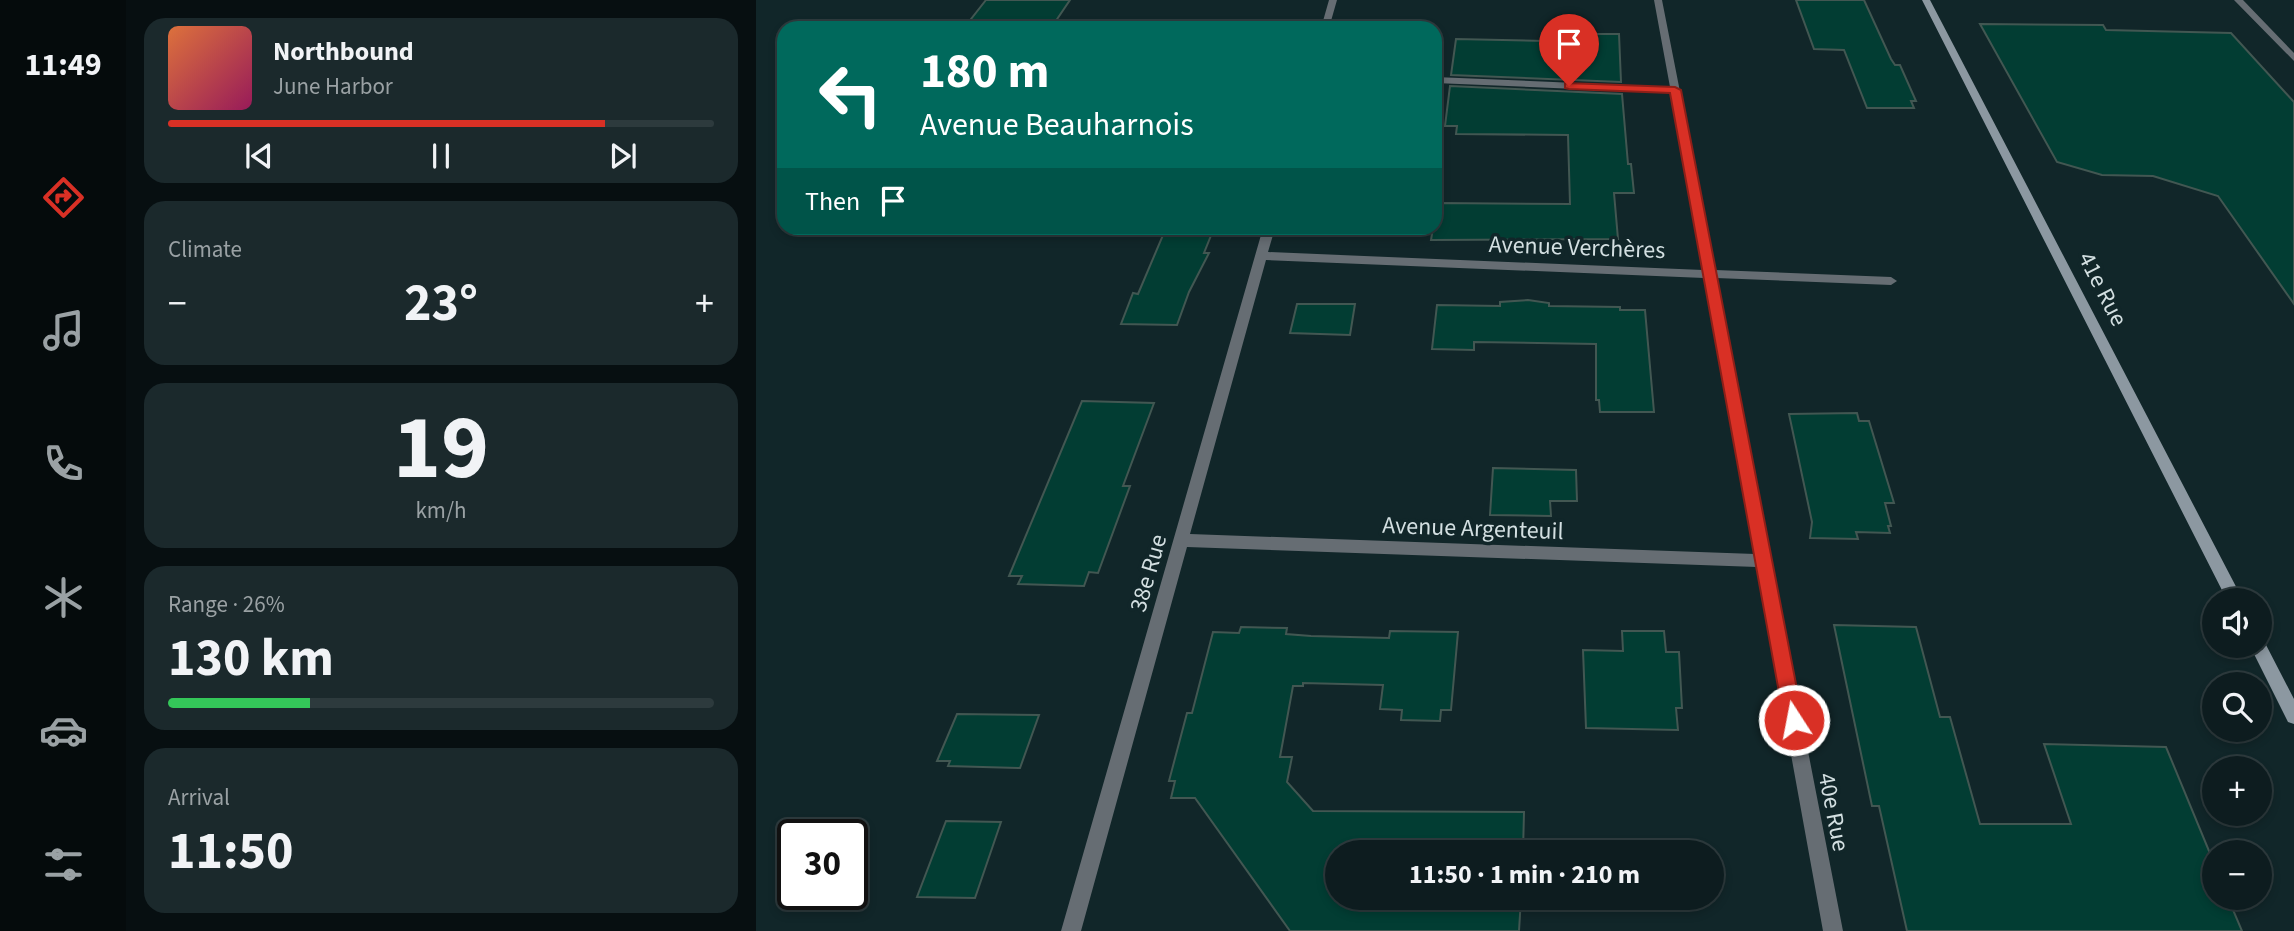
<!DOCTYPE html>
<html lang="en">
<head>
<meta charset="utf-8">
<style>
	:root { --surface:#0d1c1f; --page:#1b292c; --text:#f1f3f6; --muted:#9aa1a4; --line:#2d3a3d; --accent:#d93025 }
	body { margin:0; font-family:"Source Sans 3",sans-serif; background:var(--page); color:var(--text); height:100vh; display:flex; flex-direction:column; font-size:26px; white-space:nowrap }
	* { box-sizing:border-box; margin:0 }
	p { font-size:23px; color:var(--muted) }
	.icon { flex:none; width:38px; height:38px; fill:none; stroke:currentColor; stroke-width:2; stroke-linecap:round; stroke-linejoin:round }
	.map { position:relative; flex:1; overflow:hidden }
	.panel { display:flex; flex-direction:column; gap:18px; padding:18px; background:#070f11; width:630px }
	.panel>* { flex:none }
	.banner { position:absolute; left:21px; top:21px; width:665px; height:214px; border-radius:21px; box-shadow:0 4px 10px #0003,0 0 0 2px var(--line); background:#00695c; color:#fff; overflow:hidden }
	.tools { position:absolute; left:1446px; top:588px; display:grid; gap:14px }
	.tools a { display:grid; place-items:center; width:70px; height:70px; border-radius:50%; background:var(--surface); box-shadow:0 4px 10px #0003,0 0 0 2px var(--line); font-size:35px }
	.speed { position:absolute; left:21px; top:819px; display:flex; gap:14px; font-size:35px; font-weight:700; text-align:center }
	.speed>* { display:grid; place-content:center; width:91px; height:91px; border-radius:50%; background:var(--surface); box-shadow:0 4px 10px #0003,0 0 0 2px var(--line); line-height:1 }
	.speed .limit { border:4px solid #111; border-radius:10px; background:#fff; color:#111 }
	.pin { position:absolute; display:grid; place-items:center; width:60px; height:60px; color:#fff; margin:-72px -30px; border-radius:50% 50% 50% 0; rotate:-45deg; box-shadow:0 0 7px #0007 }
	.pin .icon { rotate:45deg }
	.me { position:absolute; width:77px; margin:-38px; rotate:349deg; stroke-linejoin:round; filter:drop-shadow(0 0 5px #0008) }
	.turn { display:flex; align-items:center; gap:24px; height:147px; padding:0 28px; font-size:32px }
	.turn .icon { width:91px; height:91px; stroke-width:2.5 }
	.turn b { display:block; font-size:49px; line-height:60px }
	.then { display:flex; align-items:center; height:66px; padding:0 28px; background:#0003; gap:14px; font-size:26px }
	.big { font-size:52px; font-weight:700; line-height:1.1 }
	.panel .card { flex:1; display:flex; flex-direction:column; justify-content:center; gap:10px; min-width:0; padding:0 24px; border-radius:21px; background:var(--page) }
	.panel .dial { align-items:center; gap:0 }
	.dial b { font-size:91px; line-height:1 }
	.song { display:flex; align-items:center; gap:21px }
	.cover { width:84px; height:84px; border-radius:10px; background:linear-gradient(135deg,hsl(20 70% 55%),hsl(330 70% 35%)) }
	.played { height:7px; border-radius:4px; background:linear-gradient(90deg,var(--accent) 80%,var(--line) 80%) }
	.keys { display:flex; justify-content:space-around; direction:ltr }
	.heat { display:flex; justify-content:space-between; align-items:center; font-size:38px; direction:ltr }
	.charge { height:10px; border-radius:5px; background:linear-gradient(90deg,#34c759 26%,var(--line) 0) }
	.trip { position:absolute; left:569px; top:840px; width:399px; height:70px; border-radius:35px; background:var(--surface); box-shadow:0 4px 10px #0003,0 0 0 2px var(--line); font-weight:700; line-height:70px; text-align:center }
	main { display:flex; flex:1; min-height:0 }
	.tab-bar { display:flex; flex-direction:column; width:126px; justify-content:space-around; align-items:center; background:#050b0c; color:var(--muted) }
	.tab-bar .icon { width:49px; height:49px }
	.tab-bar .selected { color:var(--accent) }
	.tab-bar b { font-size:32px; color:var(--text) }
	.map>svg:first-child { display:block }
	.building { fill:#023d33; stroke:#425752; stroke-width:2 }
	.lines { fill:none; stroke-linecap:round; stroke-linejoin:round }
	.street { fill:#666d73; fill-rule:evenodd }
	.secondary { fill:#8c98a1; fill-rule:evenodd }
	.route { fill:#d93025; stroke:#8d1f18; stroke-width:2 }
	.labels { text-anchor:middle; stroke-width:7; stroke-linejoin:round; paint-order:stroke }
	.street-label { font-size:24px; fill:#d3dfe1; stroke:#112629 }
</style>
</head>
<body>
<main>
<nav class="tab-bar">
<b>11:49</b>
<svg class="icon selected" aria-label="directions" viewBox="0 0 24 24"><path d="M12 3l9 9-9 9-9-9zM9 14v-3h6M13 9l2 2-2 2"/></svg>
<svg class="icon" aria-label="music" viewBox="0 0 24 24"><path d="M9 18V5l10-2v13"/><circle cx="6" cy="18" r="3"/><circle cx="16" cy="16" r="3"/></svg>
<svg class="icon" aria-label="phone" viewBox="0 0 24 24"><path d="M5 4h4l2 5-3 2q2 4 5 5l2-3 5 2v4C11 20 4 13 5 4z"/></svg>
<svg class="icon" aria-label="climate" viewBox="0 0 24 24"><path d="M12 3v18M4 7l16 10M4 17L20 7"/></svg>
<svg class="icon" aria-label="car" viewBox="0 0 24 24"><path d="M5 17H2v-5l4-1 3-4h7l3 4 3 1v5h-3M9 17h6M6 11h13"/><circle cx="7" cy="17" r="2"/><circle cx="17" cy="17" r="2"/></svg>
<svg class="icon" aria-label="filters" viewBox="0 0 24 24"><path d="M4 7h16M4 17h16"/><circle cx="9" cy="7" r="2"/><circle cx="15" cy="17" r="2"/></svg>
</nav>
<section class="panel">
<div class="card">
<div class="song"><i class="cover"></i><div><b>Northbound</b><p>June Harbor</p></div></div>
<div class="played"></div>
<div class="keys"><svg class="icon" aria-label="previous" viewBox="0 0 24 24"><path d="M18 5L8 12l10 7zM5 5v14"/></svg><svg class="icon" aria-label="pause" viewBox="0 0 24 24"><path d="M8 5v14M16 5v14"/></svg><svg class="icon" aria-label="next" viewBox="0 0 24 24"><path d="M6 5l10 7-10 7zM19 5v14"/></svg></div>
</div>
<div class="card"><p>Climate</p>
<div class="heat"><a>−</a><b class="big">23°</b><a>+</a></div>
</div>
<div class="card dial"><b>19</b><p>km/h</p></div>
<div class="card"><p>Range · 26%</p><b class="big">130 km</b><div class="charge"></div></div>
<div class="card"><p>Arrival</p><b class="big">11:50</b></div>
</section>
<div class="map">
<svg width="1538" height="931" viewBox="0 0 1538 931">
	<rect width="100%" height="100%" fill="#112629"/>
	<!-- building -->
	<path class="building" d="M230 0H314L295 28H208Z
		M1040 0H1108L1135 59 1139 65H1144L1160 101H1155L1158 108H1111L1088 50 1058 49Z
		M1224 24 1347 25 1350 30 1475 33 1538 102V304L1462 196 1397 176 1346 175 1301 162Z
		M830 34H863L865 82 695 75 700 39 831 42Z
		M694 86 866 94 872 164H875L878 193H858L862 239 675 240 681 203 814 204 812 135 700 134 701 126H689Z
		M410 228H458L448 253H453L433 292 421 325 365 324 377 293 382 294Z
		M772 300 793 303V306L864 307V310H889L898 412H844L843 400H840V344L718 342V350L676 349 681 305 744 306V302Z
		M541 304H599L594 335 534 333Z
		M326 401 398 403 367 486H374L342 573 333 572 328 586 262 584 266 576H253Z
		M1101 413 1103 421H1113L1138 503H1129L1135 526H1132L1134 533 1100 532 1102 539 1054 538 1056 522 1033 414Z
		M737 468 820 470 821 501H794L795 516 734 515Z
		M1078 625 1160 627 1184 717H1194L1224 824H1315L1288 744 1410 747 1458 863V898H1472L1486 931H1151L1123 806H1116Z
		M485 627 531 628 530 634 555 636 633 638 634 631 702 632 695 710H685L684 721 645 720 646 710 624 709 627 685 547 683V686H537L524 757H536L531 782 557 811 768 812 767 852H581V898H765L763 931H534L439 798H415L419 781H413L431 713H436L457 632 483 633Z
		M866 631H908L910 652H923L926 708H920L922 730 830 728 827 650 867 651Z
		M201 714 283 715 264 768 192 766 194 761H181Z
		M190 821 245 822 219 898 161 897Z"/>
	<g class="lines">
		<!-- street -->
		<path class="street" d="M573 0H581L573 28H565Z
			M898 0H906L959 270 1135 277 1141 281 1135 285 960 278 1087 931H1067L1001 567 431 547 325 931H305L507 228H519L512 252 947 270 915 93 679 83V77L914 87ZM510 260 948 278 999 554 434 534Z
			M1478 0H1487L1538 53V61Z"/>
		<!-- secondary -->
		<path class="secondary" d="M1166 0H1174L1487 600H1471Z
			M1503 639 1508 641 1538 699V724L1532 722 1494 646H1503Z"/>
	</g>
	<!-- route -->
	<path class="route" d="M809 83 919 87 925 90 1047 720 1044 726 1038 729 1031 726 1028 720 914 93 813 89 809 88Z"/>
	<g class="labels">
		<!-- street labels -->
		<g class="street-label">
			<text transform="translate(821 247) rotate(2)" y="8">Avenue Verchères</text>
			<text transform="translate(1347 289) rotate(63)" y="8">41e Rue</text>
			<text transform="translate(717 528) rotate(2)" y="8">Avenue Argenteuil</text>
			<text transform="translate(392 573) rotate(-74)" y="8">38e Rue</text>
			<text transform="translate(1078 812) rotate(79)" y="8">40e Rue</text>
		</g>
	</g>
</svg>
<div class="tools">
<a><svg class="icon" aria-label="sound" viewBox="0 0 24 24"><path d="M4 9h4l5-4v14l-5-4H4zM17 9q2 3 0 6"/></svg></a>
<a><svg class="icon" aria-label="search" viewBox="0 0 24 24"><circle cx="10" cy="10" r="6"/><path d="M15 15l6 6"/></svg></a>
<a>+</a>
<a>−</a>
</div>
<div class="speed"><div class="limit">30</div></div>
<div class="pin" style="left:813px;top:86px;background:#d93025"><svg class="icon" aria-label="arrive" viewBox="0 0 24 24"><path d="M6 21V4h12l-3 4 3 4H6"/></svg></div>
<svg class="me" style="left:1038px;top:720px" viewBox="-20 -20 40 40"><circle r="17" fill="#d93025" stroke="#fff" stroke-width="3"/><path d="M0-11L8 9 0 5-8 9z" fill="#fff"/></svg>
<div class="trip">11:50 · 1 min · 210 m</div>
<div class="banner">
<div class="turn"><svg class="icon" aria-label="left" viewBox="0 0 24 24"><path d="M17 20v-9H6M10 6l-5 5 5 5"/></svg><div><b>180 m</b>Avenue Beauharnois</div></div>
<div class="then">Then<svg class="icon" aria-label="arrive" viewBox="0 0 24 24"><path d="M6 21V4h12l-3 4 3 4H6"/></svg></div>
</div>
</div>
</main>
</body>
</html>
